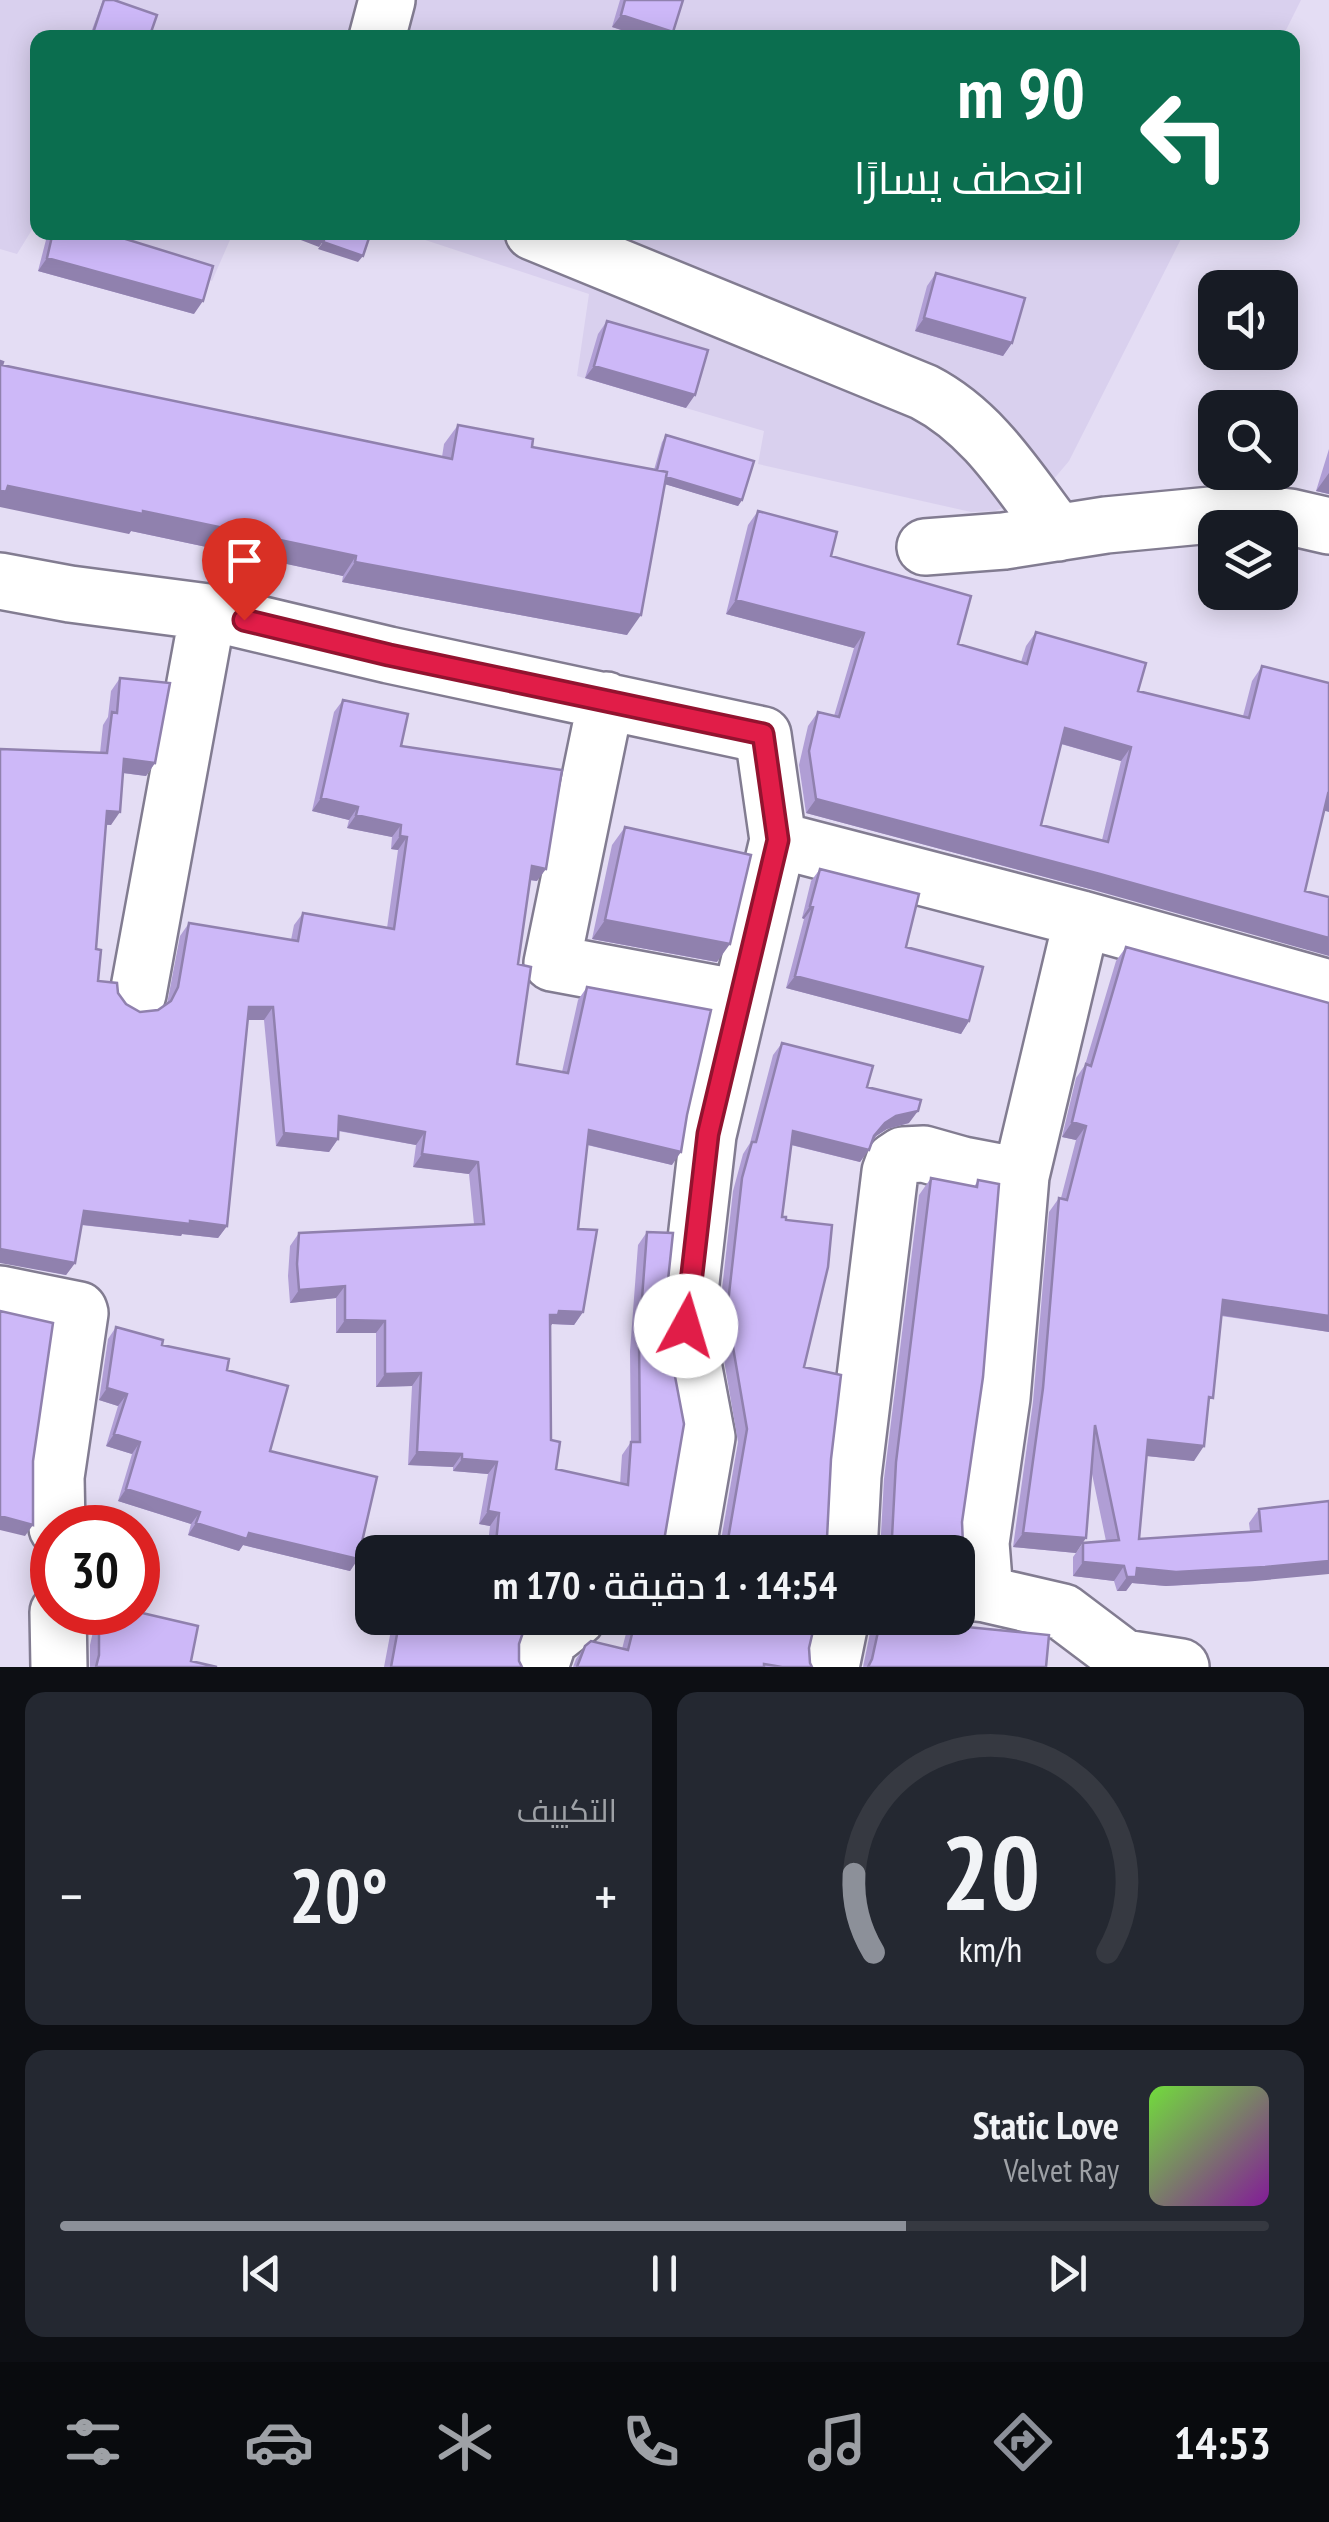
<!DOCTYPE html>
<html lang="ar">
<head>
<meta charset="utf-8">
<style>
	:root { --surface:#171b24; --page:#242831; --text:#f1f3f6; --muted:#9ea1a6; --line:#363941; --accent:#8c9099 }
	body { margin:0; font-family:"PT Sans Narrow",Cairo,sans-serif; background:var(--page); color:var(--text); direction:rtl; height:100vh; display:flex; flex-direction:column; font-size:38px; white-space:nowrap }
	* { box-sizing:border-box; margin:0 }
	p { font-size:32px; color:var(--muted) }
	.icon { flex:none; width:55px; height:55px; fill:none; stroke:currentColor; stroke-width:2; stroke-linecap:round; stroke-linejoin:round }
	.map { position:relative; height:1667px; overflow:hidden; direction:ltr }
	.side { display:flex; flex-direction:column; gap:25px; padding:25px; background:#0d0f14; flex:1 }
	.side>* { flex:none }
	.guide { position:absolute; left:30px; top:30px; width:1270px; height:210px; border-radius:20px; box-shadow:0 5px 25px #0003; direction:rtl; background:#0b6e4f; color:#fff; overflow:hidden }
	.controls { position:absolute; left:1198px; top:270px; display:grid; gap:20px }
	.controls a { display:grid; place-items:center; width:100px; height:100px; border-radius:20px; background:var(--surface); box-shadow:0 5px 25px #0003; font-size:50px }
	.speed { position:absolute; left:30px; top:1505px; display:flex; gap:20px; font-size:50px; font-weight:700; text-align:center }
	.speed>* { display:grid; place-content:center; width:130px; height:130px; border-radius:50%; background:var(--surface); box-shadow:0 5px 25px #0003; line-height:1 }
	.speed .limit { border:15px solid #d22; background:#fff; color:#111 }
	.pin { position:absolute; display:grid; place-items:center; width:85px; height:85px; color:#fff; margin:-102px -42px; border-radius:50% 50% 50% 0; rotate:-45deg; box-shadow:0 0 10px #0007 }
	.pin .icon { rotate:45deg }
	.me { position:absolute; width:110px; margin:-55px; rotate:6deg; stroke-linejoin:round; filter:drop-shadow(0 0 8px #0008) }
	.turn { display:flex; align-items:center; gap:35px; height:210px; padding:0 50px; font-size:45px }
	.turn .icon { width:130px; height:130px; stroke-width:2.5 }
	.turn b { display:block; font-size:70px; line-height:85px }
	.big { font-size:75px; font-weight:600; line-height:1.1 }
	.side .widget { flex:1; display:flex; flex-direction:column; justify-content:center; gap:15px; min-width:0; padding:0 35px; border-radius:20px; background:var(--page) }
	.side .dial { align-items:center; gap:0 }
	.dial svg { height:260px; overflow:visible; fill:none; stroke:var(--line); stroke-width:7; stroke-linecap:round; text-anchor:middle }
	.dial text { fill:var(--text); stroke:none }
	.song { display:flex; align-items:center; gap:30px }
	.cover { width:120px; height:120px; border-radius:15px; background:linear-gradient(135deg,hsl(100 70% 55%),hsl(290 70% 35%)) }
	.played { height:10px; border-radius:5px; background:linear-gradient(90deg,var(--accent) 70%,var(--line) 70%) }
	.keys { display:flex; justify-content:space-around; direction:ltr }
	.heat { display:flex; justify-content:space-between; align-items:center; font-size:55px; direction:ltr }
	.side .tiles { flex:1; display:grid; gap:25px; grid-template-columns:1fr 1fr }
	.widget:last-child { grid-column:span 2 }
	.trip { position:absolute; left:355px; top:1535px; width:620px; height:100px; border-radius:20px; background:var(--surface); box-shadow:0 5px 25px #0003; font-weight:600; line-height:100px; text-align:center; direction:rtl }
	.tabs { display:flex; height:160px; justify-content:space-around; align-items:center; background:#090b0e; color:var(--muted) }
	.tabs .icon { width:70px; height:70px }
	.tabs .active { color:var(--accent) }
	.tabs b { font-size:45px; color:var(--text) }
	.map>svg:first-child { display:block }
	.built { fill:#d9d0ee }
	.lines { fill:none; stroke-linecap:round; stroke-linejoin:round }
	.minor-casing { stroke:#827c91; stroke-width:60 }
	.minor { stroke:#fff; stroke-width:55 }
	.wall { fill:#b09ed5; fill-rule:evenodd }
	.shaded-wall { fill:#9081ae }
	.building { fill:#cdb8f8; stroke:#9081ae; stroke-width:2.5; fill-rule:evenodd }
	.route-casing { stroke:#92132f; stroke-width:25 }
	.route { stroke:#e11d48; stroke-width:18 }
</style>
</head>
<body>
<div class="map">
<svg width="1329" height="1667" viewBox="0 0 1329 1667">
	<rect width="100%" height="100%" fill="#e4ddf4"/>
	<!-- built -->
	<path class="built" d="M0 0H1301L1282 38H38L37 228H33L17 254 0 249Z
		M52 233H233L212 281Z
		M404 233H1184L1069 461 1053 480 1023 500 995 511 971 512 758 464 764 431 577 376 589 294Z"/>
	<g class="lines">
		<!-- minor casing -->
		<g class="minor-casing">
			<path id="minor" d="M377 38 387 0
				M533 232 924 392C984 423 1018 481 1058 533
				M925 547 1004 541 1106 525 1243 512 1290 517 1329 526
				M0 581 70 594 208 612 389 655 763 735 778 840 708 1135 686 1326 707 1437 687 1552
				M606 700 552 963 740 998
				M778 840 1082 919 1329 988
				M138 994 208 612
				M0 1294 79 1310 80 1313 56 1477 57 1528
				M849 1552 853 1476 890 1172 894 1161 903 1155 924 1154 963 1165 1021 1176 1082 919
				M958 1591 985 1594 981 1543 1002 1398 1021 1176
				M985 1594 1063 1612 1124 1658 1181 1667
				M58 1612 59 1667
				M540 1667 549 1640 577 1618
				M831 1667 841 1618"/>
		</g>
		<!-- minor -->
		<use href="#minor" class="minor"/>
	</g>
	<!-- wall -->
	<path class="wall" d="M103 0H114L149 38H89Z
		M620 0H683L673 32 669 38H646L612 27Z
		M48 232H103L194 314 38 271Z
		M936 273 1012 343 1003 356 915 331 927 286Z
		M607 321 686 408 585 378 598 334Z
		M2 365 442 457 444 444 458 425 532 447 654 470 662 442 666 435 742 500 738 506 665 484 627 635 342 582 343 576 131 531 129 534Z
		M1329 449V494L1316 491Z
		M758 511 831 556 958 644 1021 662 1026 646 1036 632 1138 691 1243 716 1252 681 1262 666 1324 810 1090 889 806 813 799 765 808 726 818 712 834 716 854 648 726 614 748 525ZM1061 744 1121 761 1102 840 1041 825Z
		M120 678 155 763 146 776 123 773 111 825H106L96 949 98 981 118 993 126 1004 140 1012 158 1010 167 1004 180 936 189 923 291 940 294 925 303 913 387 928 398 850 391 849 392 837 347 828 349 820 312 811 334 712 343 700 401 746 537 881 530 880 518 964 517 1064 562 1072 578 1000 587 987 672 1165 587 1145 578 1229 583 1312 574 1325 552 1324 550 1327 551 1440 556 1469 620 1484 622 1455 631 1442 630 1351 638 1245 647 1232 664 1318 665 1535 668 1552H487L490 1526 479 1524 488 1474 453 1471V1467L408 1465 412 1386 376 1387V1333H336V1298L290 1303 288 1276 290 1246 299 1233 474 1224 469 1174 413 1167 416 1145 338 1131V1139L329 1152 276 1146 264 1020H248L227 1226 218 1238 182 1234 181 1236 81 1225 75 1263 66 1275 6 1263 100 753 103 725 108 717 111 691Z
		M625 827 717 962 592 939 612 845Z
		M820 869 906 947 969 1021 961 1034 786 988 804 919 802 918 811 881Z
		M1126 947 1329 1003V1332L1221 1316 1208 1406 1194 1461 1146 1456 1139 1539 1250 1531 1249 1523 1259 1509 1329 1501 1255 1581 1166 1586 1132 1583 1126 1591H1117L1114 1581 1073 1576V1557L1083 1543 1106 1541 1091 1469 1076 1553 1013 1547 1033 1402 1049 1212 1059 1198H1061L1076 1140 1062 1137 1076 1078 1085 1065 1116 961Z
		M782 1043 867 1087 909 1123 887 1129 876 1136 860 1162 791 1145 782 1217 804 1367 831 1459 827 1538 830 1552H719L738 1442 718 1325 733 1191 743 1154 750 1143 773 1055Z
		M931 1178 974 1187 978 1180 957 1552H880L884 1479 919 1195Z
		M116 1327 227 1370 270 1451 358 1559 350 1571 243 1545 239 1551 188 1535 191 1524 118 1501 132 1454 106 1446 118 1406 99 1400 108 1339Z
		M100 1612H138L191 1661 217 1667H90V1645L96 1618Z
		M400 1618 459 1628 463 1623 480 1626 481 1618H528L519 1644V1661L522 1667H384L391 1630Z
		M630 1618H816L809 1648 810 1663 812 1667H573L576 1659 585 1646 622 1649Z
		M881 1618 896 1620 1046 1667H863L870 1633Z"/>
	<!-- shaded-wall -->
	<path class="shaded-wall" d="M621 15 673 32 669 38H646L612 27Z
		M280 232H302L324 240 319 247Z
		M323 242 363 256 358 262 318 249Z
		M47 258 203 301 194 314 38 271Z
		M924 318 1012 343 1003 356 915 331Z
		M594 366 695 395 686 408 585 378Z
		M1329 473V494L1316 491Z
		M656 474 742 500 738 506 651 480Z
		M8 486 143 511 356 556 343 576 131 531 129 534 0 507V490Z
		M355 562 641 615 627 635 342 582Z
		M736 600 864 633 854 648 726 614Z
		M1065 728 1131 747 1121 761 1055 742Z
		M124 759 155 763 146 776 116 772Z
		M1328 794 1329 795V812L1318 809Z
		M321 798 358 807 349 820 312 811Z
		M816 799 1100 874 1329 938V956L1090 889 806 813Z
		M107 811 120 812 111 825 98 824Z
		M356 815 401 825 392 837 347 828Z
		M400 836 407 837 398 850 391 849Z
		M532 866 546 869 537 881 523 879Z
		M810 906 813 907 804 919 802 918Z
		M605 920 730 944 717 962 592 939Z
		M795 976 969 1021 961 1034 786 988Z
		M249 1007H273L264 1020H240Z
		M918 1111 909 1123 887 1129 876 1136 866 1149 869 1150 860 1162 784 1143 793 1131 885 1123 896 1116Z
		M339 1116 425 1132 416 1145 330 1129Z
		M1072 1122 1086 1126 1076 1140 1062 1137Z
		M589 1130 681 1152 672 1165 580 1143Z
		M284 1133 338 1139 329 1152 276 1146Z
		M422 1154 478 1162 469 1174 413 1167Z
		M84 1211 190 1221 227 1226 218 1238 182 1234 181 1236 75 1224Z
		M0 1249 15 1251 75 1263 66 1275 0 1263Z
		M345 1286 336 1298 290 1303 299 1290Z
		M1223 1300 1329 1316V1332L1213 1314Z
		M559 1311 583 1312 574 1325 552 1324 549 1328 550 1315Z
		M345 1320 385 1321 376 1333H336Z
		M421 1373 412 1386 376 1387 385 1374Z
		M107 1388 127 1394 118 1406 99 1400Z
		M114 1434 140 1442 132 1454 106 1446Z
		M1148 1440 1204 1446 1194 1461 1138 1455Z
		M417 1452 462 1454 453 1467 408 1465Z
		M462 1459 497 1462 488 1474 453 1471Z
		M126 1489 200 1512 191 1524 118 1501Z
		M488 1511 499 1513 490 1526 479 1524Z
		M0 1516 33 1525 25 1536 0 1530Z
		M196 1523 249 1533 358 1559 350 1571 243 1545 239 1551 188 1535Z
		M1023 1533 1086 1538 1076 1553 1013 1547Z
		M558 1541 602 1552H550Z
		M963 1544 957 1552H948L957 1546Z
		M888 1549 933 1552H886Z
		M1329 1561V1574L1255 1581 1166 1586 1132 1583 1126 1591H1117L1127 1577 1137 1568Z
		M1083 1562 1124 1566 1114 1581 1073 1576Z"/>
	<!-- building -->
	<path class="building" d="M104 0H114L157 15 149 38 92 36Z
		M625 0H683L673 32 621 15Z
		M53 232H103L213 266 203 301 47 258Z
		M302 232H371L363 256 323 242 324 240Z
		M936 273 1025 298 1012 343 924 318Z
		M607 321 708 350 695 395 594 366Z
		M0 361 3 362 2 365 452 459 458 425 533 439 532 447 667 472 641 615 355 562 356 556 143 511V514L8 486 6 492 0 490Z
		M666 435 754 461 742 500 666 477 667 472 657 470Z
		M758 511 837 532 831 556 971 596 958 644 1027 664 1036 632 1146 663 1138 691 1249 718 1262 666 1329 683V795L1328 794 1305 891 1329 897V938L1100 874 816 799 809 751 818 712 839 717 864 633 736 600ZM1065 728 1131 747 1108 842 1041 825Z
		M120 678 170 683 155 763 124 759 120 812 107 811 96 949 101 950 98 981 117 983 118 993 126 1004 140 1012 158 1010 171 1001 178 987 189 923 298 941 303 913 394 929 407 837 400 836 401 825 356 815 358 807 321 798 343 700 408 714 401 746 562 770 546 869 532 866 518 964 531 967 517 1064 568 1073 587 987 711 1010 687 1115 681 1152 589 1130 578 1229 597 1230 583 1312 559 1311 558 1315H550L551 1440 560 1442 556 1469 628 1485 631 1442H640L639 1338 647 1232 673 1233 664 1318 684 1424 665 1535 668 1552H602L558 1541 557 1552H495L499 1513 488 1511 497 1462 462 1459V1454L417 1452 421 1373 385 1374V1321L345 1320V1286L299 1290 297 1264 299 1233 484 1224 478 1162 422 1154 425 1132 339 1116 338 1139 284 1133 273 1007H249L227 1226 190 1221V1224L84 1211 75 1263 0 1249V749L107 753 112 712 117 713Z
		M625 827 751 855 730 944 605 920Z
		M820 869 919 894 906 947 983 967 969 1021 795 976 813 907 810 906Z
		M1126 947 1329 1003V1316L1223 1300 1213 1398 1209 1397 1204 1446 1148 1440 1139 1539 1261 1531 1259 1509 1329 1501V1561L1265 1567 1176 1572 1137 1568 1136 1577H1127L1124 1566 1083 1562V1543L1119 1540 1095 1425 1086 1538 1023 1533 1043 1388 1059 1198 1067 1200 1086 1126 1072 1122 1086 1064 1091 1066Z
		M782 1043 873 1066 867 1087 921 1100 918 1111 896 1116 885 1123 874 1136 869 1150 793 1131 782 1217H786V1220L832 1225 828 1267 804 1367 841 1375 831 1459 827 1538 830 1552H723L727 1545 747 1429 727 1312 742 1178 752 1142H756Z
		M931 1178 977 1187 978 1180 999 1184 983 1377 962 1522 963 1544 957 1546 948 1552 888 1549 892 1537 896 1462Z
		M0 1311 53 1323 33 1461V1525L0 1516Z
		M116 1327 163 1340 162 1345 229 1359 227 1370 288 1386 270 1451 377 1477 358 1559 249 1533 247 1539 196 1523 200 1512 126 1489 140 1442 114 1434 127 1394 107 1388Z
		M103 1612H138L198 1626 191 1661 217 1667H96L99 1655V1632Z
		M400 1618 462 1629 463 1623 487 1627 488 1618H528L519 1644V1661L522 1667H391Z
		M636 1618H816L809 1648 810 1663 812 1667H782L764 1664V1667H577L585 1646 591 1641 628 1650Z
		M881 1618H895L896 1620 1049 1635 1046 1667H868L872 1659Z"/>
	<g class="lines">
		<!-- route casing -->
		<g class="route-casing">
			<path id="route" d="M244 620 389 655 763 734 778 840 708 1134 686 1326"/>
		</g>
		<!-- route -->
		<use href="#route" class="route"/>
	</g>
</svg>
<div class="controls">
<a><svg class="icon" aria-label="sound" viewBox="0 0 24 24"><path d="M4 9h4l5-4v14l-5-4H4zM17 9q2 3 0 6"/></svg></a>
<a><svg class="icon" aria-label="search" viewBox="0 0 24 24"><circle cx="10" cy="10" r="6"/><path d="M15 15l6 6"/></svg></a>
<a><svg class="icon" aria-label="layers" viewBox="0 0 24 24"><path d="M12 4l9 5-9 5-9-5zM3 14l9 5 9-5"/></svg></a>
</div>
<div class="speed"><div class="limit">30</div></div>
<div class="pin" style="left:244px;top:620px;background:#d93025"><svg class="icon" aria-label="arrive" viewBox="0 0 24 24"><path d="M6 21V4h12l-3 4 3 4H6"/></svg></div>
<svg class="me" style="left:686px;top:1326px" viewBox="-20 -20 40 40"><circle r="19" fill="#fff"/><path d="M0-13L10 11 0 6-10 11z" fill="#e11d48"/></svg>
<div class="trip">14:54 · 1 دقيقة · 170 m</div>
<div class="guide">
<div class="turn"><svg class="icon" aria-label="left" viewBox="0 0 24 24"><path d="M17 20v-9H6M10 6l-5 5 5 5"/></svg><div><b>90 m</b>انعطف يسارًا</div></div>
</div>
</div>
<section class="side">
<div class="tiles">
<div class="widget dial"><svg viewBox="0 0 100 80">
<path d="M14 69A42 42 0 1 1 86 69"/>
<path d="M14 69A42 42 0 0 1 8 45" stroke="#8c9099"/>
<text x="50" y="56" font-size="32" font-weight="700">20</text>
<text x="50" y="72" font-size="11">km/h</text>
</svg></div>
<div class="widget"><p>التكييف</p>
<div class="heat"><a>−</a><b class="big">20°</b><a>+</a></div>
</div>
<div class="widget">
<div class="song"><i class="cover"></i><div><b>Static Love</b><p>Velvet Ray</p></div></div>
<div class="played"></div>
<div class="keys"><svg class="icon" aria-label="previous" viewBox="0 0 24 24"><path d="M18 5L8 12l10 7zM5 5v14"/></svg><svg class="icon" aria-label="pause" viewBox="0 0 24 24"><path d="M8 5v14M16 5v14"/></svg><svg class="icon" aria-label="next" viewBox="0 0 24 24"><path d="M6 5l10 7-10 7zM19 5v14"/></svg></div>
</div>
</div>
</section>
<nav class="tabs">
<b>14:53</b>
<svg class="icon active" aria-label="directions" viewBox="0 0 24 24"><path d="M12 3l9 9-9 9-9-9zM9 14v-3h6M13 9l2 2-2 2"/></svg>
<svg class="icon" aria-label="music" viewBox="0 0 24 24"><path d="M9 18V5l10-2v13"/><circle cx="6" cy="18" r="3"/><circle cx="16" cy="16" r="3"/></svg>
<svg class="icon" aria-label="phone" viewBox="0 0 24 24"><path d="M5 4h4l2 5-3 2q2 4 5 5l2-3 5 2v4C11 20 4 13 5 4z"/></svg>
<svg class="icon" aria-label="climate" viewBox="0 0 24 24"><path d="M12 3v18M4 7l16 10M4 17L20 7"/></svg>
<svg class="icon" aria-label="car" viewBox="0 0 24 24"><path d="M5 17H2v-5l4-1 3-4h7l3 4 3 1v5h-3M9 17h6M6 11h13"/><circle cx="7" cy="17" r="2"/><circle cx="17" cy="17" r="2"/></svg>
<svg class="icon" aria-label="filters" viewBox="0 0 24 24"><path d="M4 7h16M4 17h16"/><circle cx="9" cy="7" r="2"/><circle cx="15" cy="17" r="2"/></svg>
</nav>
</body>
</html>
